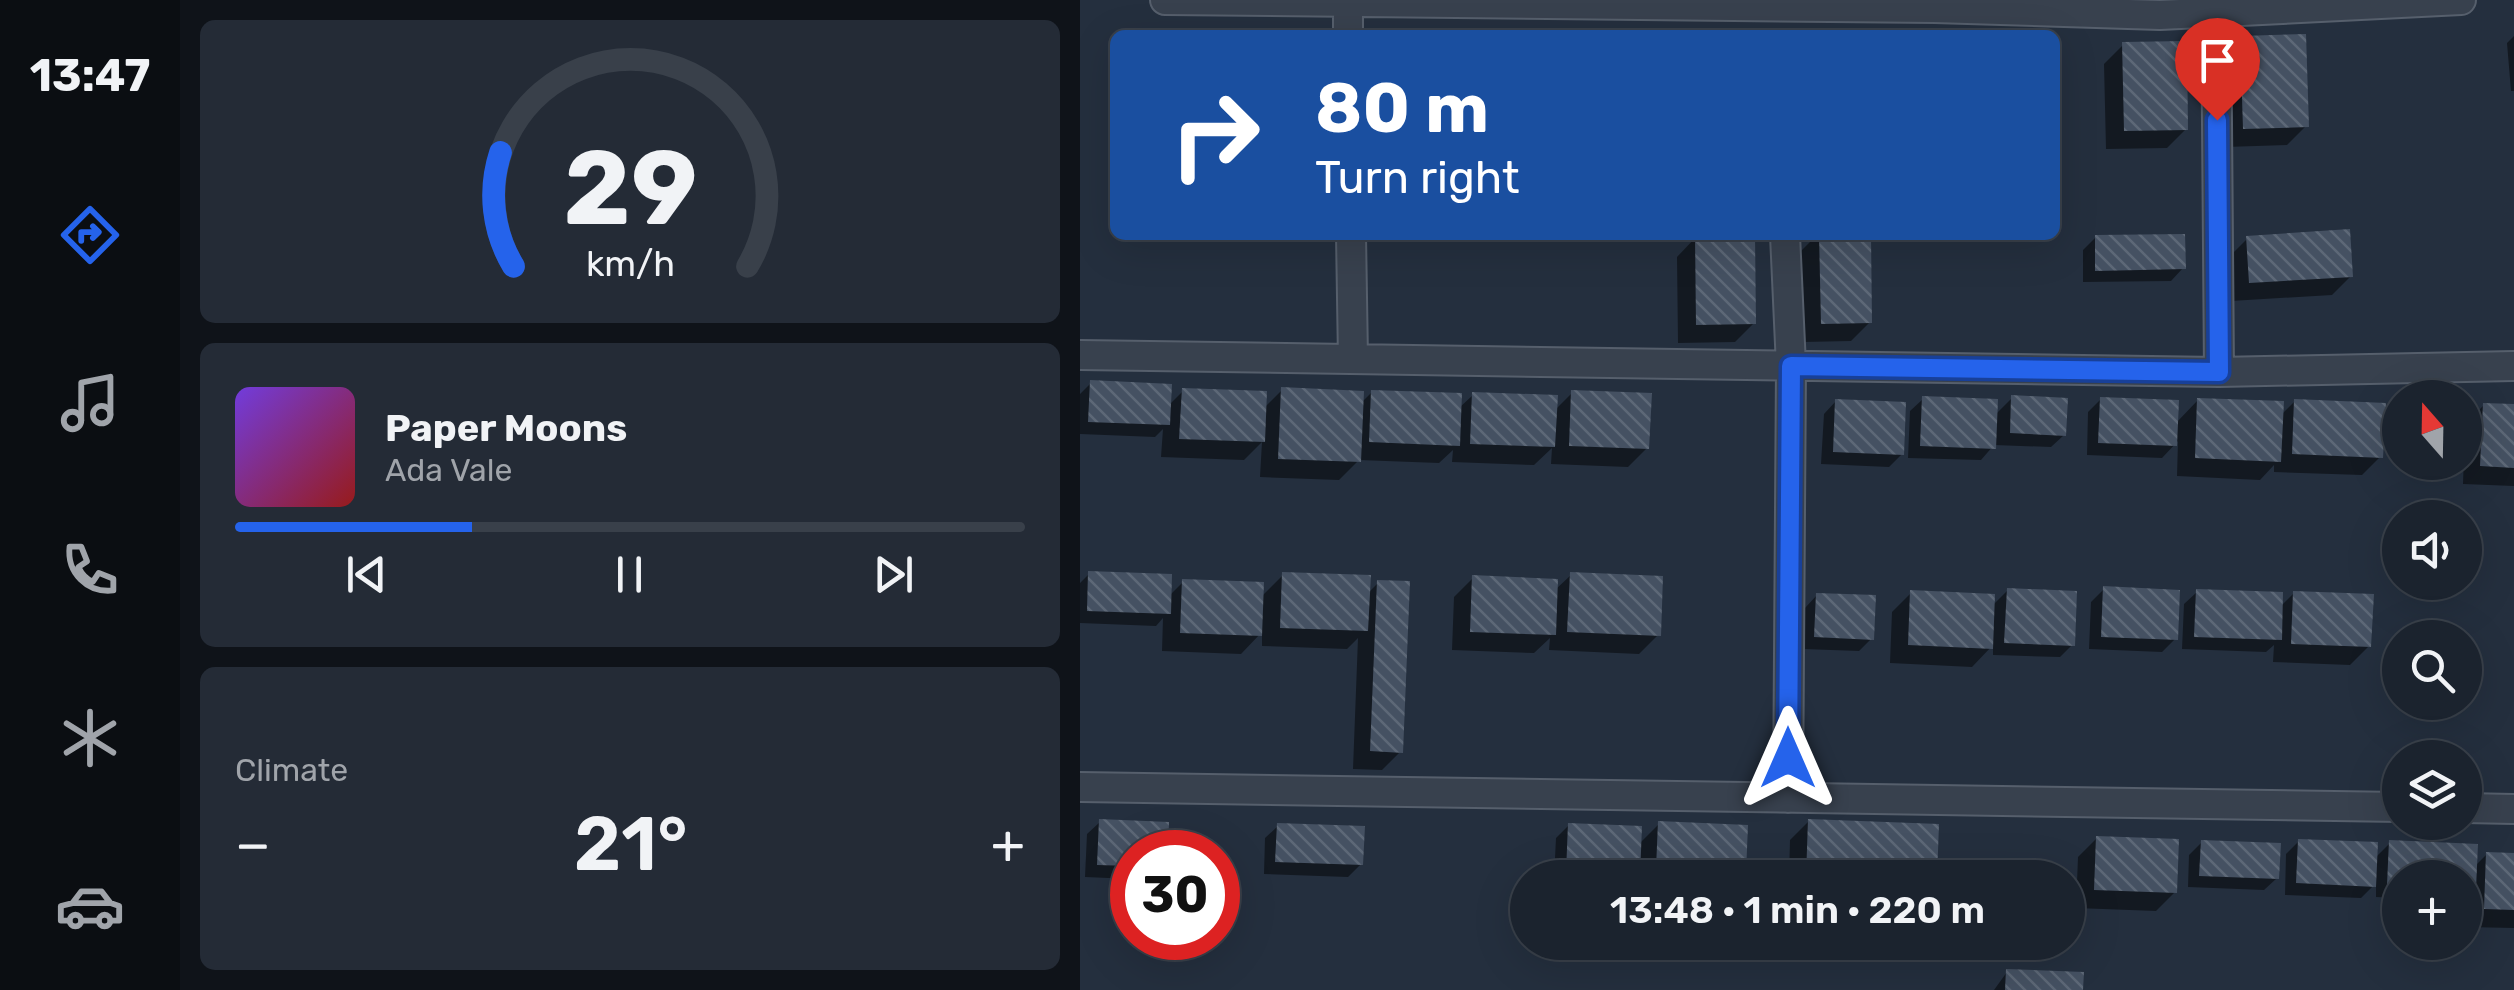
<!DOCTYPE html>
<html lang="en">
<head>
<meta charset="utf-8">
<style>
	:root { --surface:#1b232e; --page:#242b36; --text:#f1f3f6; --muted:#a0a4aa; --line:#39404a; --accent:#2563eb }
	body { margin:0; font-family:Rubik,sans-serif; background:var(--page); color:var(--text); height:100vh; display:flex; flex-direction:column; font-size:38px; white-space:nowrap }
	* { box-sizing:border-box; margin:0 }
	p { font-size:32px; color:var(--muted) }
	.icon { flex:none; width:55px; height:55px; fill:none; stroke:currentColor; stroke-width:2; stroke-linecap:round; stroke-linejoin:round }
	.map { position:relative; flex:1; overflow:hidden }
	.sheet { display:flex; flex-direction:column; gap:20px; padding:20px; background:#0f1319; width:900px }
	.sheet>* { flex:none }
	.hud { position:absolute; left:30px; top:30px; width:950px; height:210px; border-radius:15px; box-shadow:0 10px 40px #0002,0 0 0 2px var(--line); background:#1a4fa0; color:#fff; overflow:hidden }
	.needle { width:65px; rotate:340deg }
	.fabs { position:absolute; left:1302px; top:380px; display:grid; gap:20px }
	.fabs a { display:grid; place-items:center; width:100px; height:100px; border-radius:50%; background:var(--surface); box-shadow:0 10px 40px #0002,0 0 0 2px var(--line); font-size:50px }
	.speed { position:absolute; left:30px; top:830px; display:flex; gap:20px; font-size:50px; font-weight:700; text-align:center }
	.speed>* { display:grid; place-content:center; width:130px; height:130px; border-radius:50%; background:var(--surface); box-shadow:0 10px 40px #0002,0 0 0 2px var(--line); line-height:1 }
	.speed .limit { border:15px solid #d22; background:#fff; color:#111 }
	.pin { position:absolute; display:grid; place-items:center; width:85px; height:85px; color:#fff; margin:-102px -42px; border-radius:50% 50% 50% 0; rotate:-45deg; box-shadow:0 0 10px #0007 }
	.pin .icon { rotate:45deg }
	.me { position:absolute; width:110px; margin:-55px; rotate:0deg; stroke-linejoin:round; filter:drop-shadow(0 0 8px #0008) }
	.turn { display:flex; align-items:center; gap:35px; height:210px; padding:0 40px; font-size:45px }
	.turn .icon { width:130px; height:130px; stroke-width:2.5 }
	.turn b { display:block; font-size:70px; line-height:85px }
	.big { font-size:75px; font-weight:600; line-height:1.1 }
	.sheet .tile { flex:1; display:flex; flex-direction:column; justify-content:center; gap:15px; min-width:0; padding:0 35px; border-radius:15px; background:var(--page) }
	.sheet .dial { align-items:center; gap:0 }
	.dial svg { height:260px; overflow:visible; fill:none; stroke:var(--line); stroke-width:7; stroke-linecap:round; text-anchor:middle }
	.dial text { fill:var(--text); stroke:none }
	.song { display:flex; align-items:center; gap:30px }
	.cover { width:120px; height:120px; border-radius:15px; background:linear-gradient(135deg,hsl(260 70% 55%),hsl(0 70% 35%)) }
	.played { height:10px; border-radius:5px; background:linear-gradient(90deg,var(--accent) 30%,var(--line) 30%) }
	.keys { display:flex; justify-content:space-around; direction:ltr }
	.heat { display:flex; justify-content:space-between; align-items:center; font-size:55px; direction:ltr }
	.trip { position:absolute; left:430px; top:860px; width:575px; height:100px; border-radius:50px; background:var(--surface); box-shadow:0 10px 40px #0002,0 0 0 2px var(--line); font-weight:600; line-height:100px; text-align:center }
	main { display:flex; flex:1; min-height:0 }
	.dock { display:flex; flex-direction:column; width:180px; justify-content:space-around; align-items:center; background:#0b0e12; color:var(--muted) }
	.dock .icon { width:70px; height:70px }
	.dock .selected { color:var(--accent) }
	.dock b { font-size:45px; color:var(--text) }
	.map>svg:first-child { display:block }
	.shadow { fill:#0007 }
	.building { fill:url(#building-back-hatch) }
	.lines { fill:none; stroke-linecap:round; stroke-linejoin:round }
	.street-casing { stroke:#565f6c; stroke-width:32 }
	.street { stroke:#38414e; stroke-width:28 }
	.route-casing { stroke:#184099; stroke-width:25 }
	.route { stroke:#2563eb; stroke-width:18 }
</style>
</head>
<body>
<main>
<nav class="dock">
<b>13:47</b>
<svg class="icon selected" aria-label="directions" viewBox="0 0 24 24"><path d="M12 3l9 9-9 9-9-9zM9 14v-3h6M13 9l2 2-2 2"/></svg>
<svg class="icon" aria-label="music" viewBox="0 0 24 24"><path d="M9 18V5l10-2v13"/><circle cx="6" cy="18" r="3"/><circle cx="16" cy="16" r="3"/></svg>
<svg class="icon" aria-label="phone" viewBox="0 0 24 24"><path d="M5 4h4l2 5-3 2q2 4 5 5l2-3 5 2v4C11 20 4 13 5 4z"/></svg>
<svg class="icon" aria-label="climate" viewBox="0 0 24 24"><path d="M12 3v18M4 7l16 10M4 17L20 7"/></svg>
<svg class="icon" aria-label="car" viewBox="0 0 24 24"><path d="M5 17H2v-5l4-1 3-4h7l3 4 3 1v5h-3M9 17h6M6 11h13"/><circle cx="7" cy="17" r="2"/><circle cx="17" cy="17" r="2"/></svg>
</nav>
<section class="sheet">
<div class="tile dial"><svg viewBox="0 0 100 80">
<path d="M14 69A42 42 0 1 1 86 69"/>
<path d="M14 69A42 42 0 0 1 10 34" stroke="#2563eb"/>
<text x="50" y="56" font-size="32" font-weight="700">29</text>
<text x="50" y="72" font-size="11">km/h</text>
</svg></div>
<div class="tile">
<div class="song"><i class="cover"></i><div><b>Paper Moons</b><p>Ada Vale</p></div></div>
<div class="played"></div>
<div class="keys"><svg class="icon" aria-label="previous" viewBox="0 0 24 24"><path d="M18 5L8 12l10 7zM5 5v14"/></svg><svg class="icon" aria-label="pause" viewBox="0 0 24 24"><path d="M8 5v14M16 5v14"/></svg><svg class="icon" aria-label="next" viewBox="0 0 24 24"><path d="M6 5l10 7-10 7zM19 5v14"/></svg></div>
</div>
<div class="tile"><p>Climate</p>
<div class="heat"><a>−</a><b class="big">21°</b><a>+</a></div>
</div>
</section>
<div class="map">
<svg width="1434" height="990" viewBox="0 0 1434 990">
	<defs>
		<pattern id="building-back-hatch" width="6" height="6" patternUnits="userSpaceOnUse" patternTransform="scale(2.5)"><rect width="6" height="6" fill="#455162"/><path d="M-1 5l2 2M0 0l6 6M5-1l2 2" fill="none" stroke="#5d6877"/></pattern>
	</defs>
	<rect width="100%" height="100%" fill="#242f3e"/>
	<!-- shadow -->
	<path class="shadow" d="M1434 36V91H1431L1427 43Z
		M1161 38 1226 126 1207 145 1145 147 1142 57Z
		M1043 45 1106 129 1087 148 1026 149 1024 64Z
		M647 235 674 323 655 342 598 343 597 257 617 236 594 235Z
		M737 235H788L790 322 771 341 723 342 721 251Z
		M1016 237 1103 268 1091 281 1003 282V250Z
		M1167 239 1271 276 1252 295 1151 301 1148 258Z
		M11 383 89 405 103 391 184 408 202 390 281 403 292 392 379 408 393 395 474 411 492 393 567 448 548 467 471 464 472 448 454 465 372 462 373 450 359 463 279 460 259 480 180 477 182 442 164 460 81 457 83 429 75 437 0 434V394Z
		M932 398 984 435 971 447 914 445 901 460 828 458 830 411 843 399 915 415Z
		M1021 399 1096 423 1118 400 1201 415 1215 401 1301 456 1282 475 1194 472V465L1180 480 1097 476 1098 441 1082 458 1007 455 1008 412Z
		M756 401 822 454 809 467 741 464 744 414Z
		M1404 405 1434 406V486L1383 484 1385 424Z
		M9 574 89 596 103 582 181 597 203 575 287 594 298 583 321 751 302 770 273 769 278 638 267 649 182 646V632L161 654 82 651 83 618 76 626 0 623V583Z
		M491 575 578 635 559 654 469 650 470 638 454 653 372 650 374 597 393 578 475 590Z
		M1024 589 1095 639 1082 652 1009 649 1011 602Z
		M928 590 992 645 980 657 913 655V645L892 667 810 663 812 612 831 593 912 606Z
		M1117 592 1200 607 1214 593 1289 646 1270 665 1193 662 1194 645 1186 652 1102 649 1104 604Z
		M737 595 791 639 779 651 723 649 725 608Z
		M729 821 855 878H709L710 840Z
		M20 822 87 824 85 852H52V879L5 877 7 834Z
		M579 824 664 872 658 878H559V874L555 878H474L476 838 489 825 559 844Z
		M198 826 281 864 268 877 184 874 185 838Z
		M1017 838 1095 892 1076 911 996 908 998 857Z
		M1219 841 1295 858 1310 843 1395 866 1407 854 1434 855V928L1386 927 1385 878H1320V898L1296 897V883L1281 898 1205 895 1206 854Z
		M1122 842 1197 878 1184 890 1108 887 1109 855Z
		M927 972 1000 990H914Z"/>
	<!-- building -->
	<path class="building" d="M241 28V35H133V30Z
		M667 29V35H605V30Z
		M1226 34 1229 127 1163 129 1160 36Z
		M1107 41 1108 130 1044 131 1042 42Z
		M1270 229 1273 277 1169 283 1166 236Z
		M1105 234 1106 269 1015 271V235Z
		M615 235H675L676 324 616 325Z
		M739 235H791L792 323 741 324Z
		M10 380 92 384 90 425 8 422Z
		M201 387 284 391 281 462 198 459Z
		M102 388 187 391 185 442 99 439Z
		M291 390 382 393 380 446 289 442Z
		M491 390 572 393 569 449 489 446Z
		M392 392 478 395 475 447 390 444Z
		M931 395 988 398 986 436 930 433Z
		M842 396 918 399 916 449 840 446Z
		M1020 397 1099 400 1097 446 1018 443Z
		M1117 398 1204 401 1201 462 1115 458Z
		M755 399 826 402 824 455 753 452Z
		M1214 399 1306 403 1303 458 1212 454Z
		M1403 403 1434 404V468L1400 466Z
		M8 571 92 574 91 614 7 611Z
		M202 572 291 575 288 631 200 628Z
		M490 572 583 576 581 636 487 632Z
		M392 575 478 579 476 635 390 632Z
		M102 579 184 582 182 636 100 633Z
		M297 580 330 581 323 753 290 751Z
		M1023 586 1100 590 1098 640 1021 637Z
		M927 588 997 591 995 646 924 643Z
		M1116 589 1203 592 1202 640 1114 637Z
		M830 590 915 594 913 649 828 645Z
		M1213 591 1294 594 1291 647 1211 644Z
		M736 593 796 595 794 640 734 637Z
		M19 819 89 822 88 852H52V866L17 865Z
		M728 819 859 824 857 878H726Z
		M578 821 668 825 666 873 576 869Z
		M197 823 285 826 283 865 195 862Z
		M488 823 562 826 560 876 486 873Z
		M1016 836 1099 839 1097 893 1014 890Z
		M1218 839 1298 842 1296 887 1216 883Z
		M1121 840 1201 843 1199 879 1119 876Z
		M1309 840 1398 844 1396 889H1385V878H1320V886L1307 885Z
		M1406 852 1434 853V910L1404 909Z
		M926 969 1004 972 1003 990H925Z"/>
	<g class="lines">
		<!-- street casing -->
		<g class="street-casing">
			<path id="street" d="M85 0 854 8 1080 15 1381 0
				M268 0V35
				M1136 0 1139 372
				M271 235 273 359
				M705 235 711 366 708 798
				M0 355 1139 372 1434 366
				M0 787 1320 807
				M1385 808 1434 809"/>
		</g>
		<!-- street -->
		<use href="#street" class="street"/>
	</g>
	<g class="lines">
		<!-- route casing -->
		<g class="route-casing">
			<path id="route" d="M708 758 711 366 1139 372 1137 120"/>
		</g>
		<!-- route -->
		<use href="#route" class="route"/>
	</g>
</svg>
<div class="fabs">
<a><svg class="needle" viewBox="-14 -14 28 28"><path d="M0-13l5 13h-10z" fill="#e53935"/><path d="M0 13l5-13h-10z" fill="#a0a4aa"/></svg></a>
<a><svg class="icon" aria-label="sound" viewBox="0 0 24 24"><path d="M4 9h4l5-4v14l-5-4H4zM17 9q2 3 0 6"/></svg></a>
<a><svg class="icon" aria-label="search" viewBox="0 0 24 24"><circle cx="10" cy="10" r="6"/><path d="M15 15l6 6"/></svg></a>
<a><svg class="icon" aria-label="layers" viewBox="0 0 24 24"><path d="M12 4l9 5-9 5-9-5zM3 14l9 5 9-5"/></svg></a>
<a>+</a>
</div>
<div class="speed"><div class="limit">30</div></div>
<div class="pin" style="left:1137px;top:120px;background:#d93025"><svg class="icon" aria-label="arrive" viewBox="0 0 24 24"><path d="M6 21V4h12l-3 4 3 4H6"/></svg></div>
<svg class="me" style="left:708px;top:758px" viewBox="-20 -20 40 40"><path d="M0-17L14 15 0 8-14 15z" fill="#2563eb" stroke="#fff" stroke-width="4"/></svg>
<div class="trip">13:48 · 1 min · 220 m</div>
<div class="hud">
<div class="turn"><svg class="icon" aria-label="right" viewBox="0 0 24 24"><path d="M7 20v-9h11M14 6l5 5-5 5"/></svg><div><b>80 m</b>Turn right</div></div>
</div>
</div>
</main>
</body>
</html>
